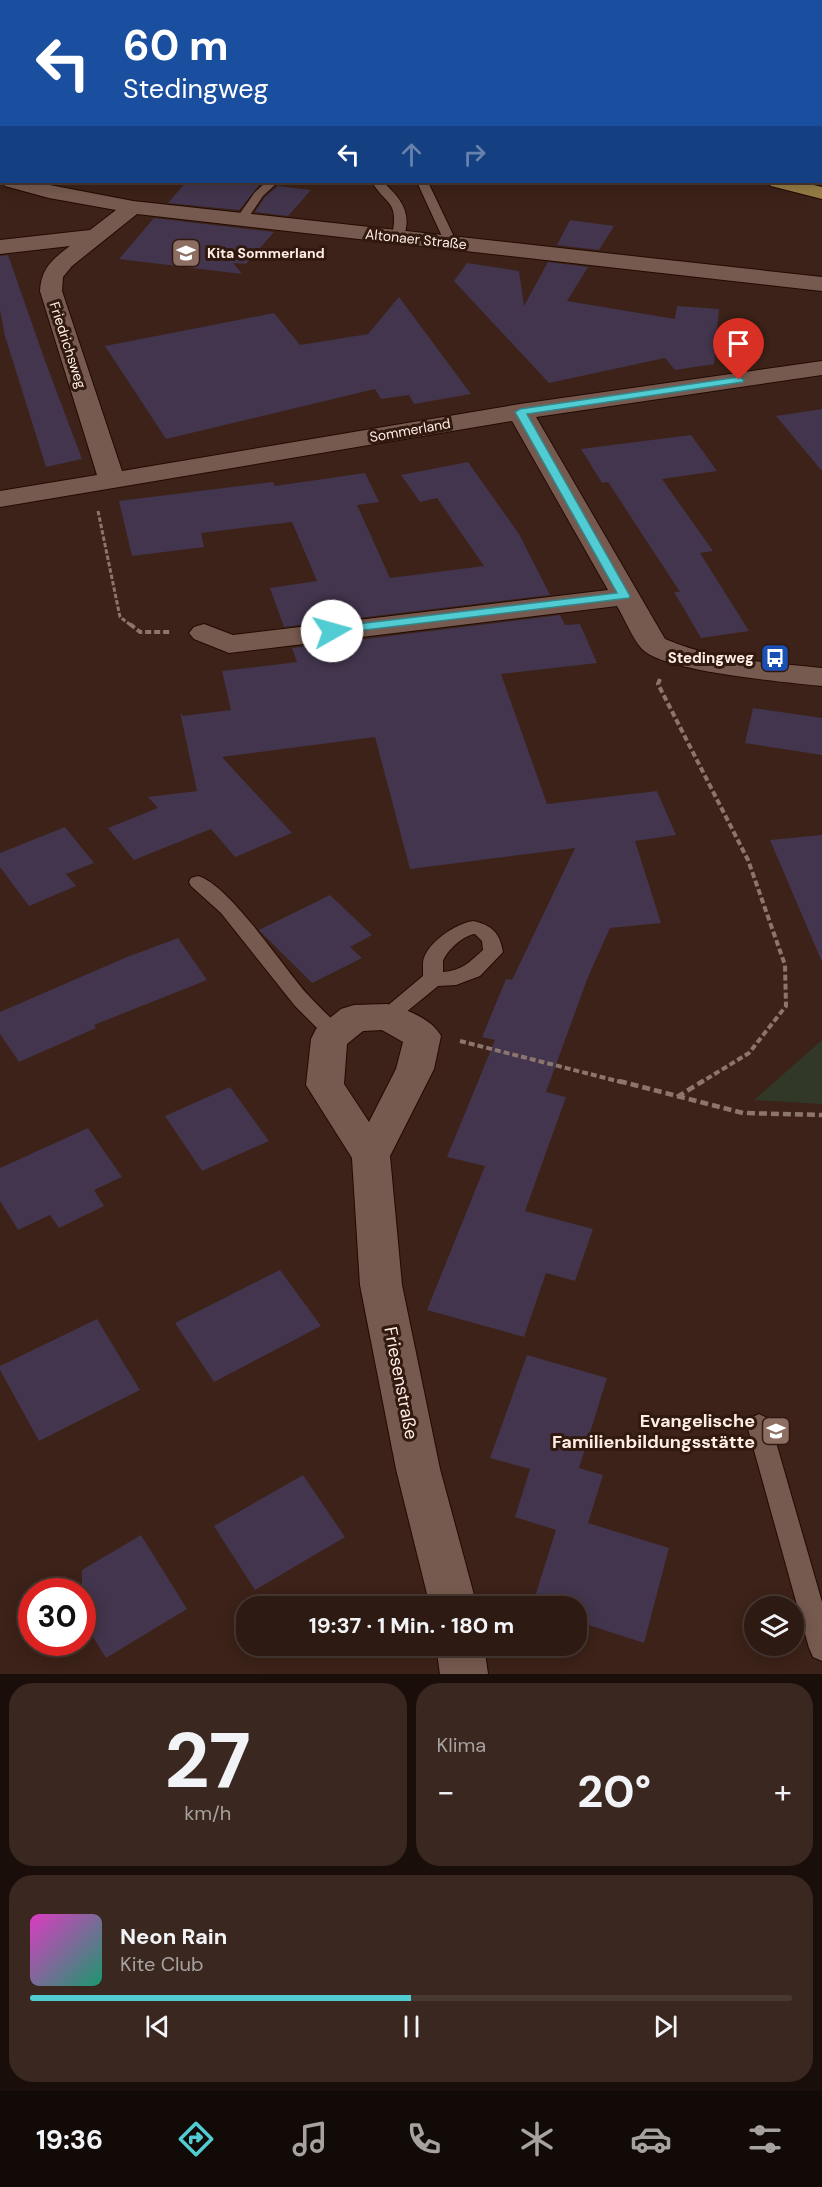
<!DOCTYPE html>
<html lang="de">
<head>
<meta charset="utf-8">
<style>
	:root { --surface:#2d1a12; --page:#392720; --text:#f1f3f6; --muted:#a7a19f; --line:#483832; --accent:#51ccd3 }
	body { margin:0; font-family:"DM Sans",sans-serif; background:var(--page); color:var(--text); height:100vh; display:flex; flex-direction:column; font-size:22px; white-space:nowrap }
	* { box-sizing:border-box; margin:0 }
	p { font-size:20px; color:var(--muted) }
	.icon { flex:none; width:33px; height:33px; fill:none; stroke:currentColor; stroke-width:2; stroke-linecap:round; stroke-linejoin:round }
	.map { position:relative; height:1674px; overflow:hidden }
	.panel { display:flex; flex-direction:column; gap:9px; padding:9px; background:#190e0a; flex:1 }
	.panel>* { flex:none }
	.banner { position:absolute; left:0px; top:0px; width:822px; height:183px; box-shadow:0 3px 15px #0003,0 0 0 2px var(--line); background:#1a4fa0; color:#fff; overflow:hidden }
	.buttons { position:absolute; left:744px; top:1596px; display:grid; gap:12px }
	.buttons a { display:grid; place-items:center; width:60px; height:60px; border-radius:50%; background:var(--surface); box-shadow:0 3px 15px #0003,0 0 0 2px var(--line); font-size:30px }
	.speed { position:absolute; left:18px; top:1578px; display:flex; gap:12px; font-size:30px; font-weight:700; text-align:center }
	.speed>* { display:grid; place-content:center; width:78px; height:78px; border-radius:50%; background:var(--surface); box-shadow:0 3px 15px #0003,0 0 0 2px var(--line); line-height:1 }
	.speed .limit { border:9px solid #d22; background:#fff; color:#111 }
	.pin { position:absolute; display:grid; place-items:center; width:51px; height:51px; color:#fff; margin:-62px -26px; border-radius:50% 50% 50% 0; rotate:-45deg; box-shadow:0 0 6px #0007 }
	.pin .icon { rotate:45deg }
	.me { position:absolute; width:66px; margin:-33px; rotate:83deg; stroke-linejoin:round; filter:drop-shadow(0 0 4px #0008) }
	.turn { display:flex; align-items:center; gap:21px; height:126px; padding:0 24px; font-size:27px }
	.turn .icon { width:78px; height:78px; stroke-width:2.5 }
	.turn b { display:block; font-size:42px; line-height:51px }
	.lanes { display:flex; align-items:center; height:57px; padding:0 24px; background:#0003; justify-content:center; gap:30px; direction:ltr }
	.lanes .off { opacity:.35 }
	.big { font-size:45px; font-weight:700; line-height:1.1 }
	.panel .card { flex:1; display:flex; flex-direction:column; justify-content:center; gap:9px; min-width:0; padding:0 21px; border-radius:24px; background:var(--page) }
	.panel .dial { align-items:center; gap:0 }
	.dial b { font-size:78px; line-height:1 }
	.song { display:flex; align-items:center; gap:18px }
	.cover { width:72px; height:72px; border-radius:9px; background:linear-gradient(135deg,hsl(310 70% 55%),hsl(160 70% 35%)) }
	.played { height:6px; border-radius:3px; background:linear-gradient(90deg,var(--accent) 50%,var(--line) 50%) }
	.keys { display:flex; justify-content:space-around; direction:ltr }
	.heat { display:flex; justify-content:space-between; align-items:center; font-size:33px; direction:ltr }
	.panel .tiles { flex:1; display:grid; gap:9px; grid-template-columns:1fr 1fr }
	.card:last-child { grid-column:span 2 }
	.trip { position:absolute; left:236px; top:1596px; width:351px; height:60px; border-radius:24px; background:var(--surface); box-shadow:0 3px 15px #0003,0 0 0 2px var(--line); font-weight:700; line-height:60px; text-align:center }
	.tab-bar { display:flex; height:96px; justify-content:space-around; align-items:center; background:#120a07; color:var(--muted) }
	.tab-bar .icon { width:42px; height:42px }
	.tab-bar .on { color:var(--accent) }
	.tab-bar b { font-size:27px; color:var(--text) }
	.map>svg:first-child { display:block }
	.green { fill:#313827 }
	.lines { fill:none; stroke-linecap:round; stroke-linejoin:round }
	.river { fill:#00131b; fill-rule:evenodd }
	.building { fill:#42354d }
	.service-casing { stroke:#220b03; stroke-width:2 }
	.minor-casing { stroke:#220b03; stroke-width:2 }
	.primary-casing { stroke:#220b03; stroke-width:2 }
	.path-far3 { stroke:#8c756d; stroke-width:2; stroke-dasharray:4 1.5; stroke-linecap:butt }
	.path-far2 { stroke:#8c756d; stroke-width:3; stroke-dasharray:4.5 2; stroke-linecap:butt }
	.path-far1 { stroke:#8c756d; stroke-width:4; stroke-dasharray:6 3; stroke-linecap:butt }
	.path { stroke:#8c756d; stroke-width:4.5; stroke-dasharray:8 4; stroke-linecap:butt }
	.service { fill:#775a4f; fill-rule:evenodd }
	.minor { fill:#775a4f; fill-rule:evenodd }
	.primary { fill:#967c45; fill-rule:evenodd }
	.route { fill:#51ccd3; stroke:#358589; stroke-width:1.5 }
	.labels { text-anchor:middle; stroke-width:6; stroke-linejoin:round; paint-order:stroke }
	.far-street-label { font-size:14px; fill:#feece5; stroke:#31190f }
	.far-poi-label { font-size:14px; font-weight:bold; fill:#feece5; stroke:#31190f; text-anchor:start }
	.poi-label { font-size:15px; font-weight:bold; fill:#feece5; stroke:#31190f; text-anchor:end }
	.near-street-label { font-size:18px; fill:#feece5; stroke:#31190f }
	.near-poi-label { font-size:18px; font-weight:bold; fill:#feece5; stroke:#31190f; text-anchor:end }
</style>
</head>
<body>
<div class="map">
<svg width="822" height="1674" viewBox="0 0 822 1674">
	<rect width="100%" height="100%" fill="#3c2218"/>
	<!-- green -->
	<path class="green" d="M137 0H664L665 1 143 2Z
		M822 1040V1104L754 1100Z"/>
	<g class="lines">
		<!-- river -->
		<path class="river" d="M253 0H296L252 2Z
			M0 50H2V74H0Z"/>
	</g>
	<!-- building -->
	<path class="building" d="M186 182H249L261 183 239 210 168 203Z
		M278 186 311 190 288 216 255 212 265 197Z
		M154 218 274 232 246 264 233 263 242 274 119 259Z
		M570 220 614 226 599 250 557 245Z
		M8 255 44 358 82 459 46 467 5 336 0 310V256Z
		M548 262 588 267 567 301 675 319 677 306 719 309 714 364 675 370 665 358 549 383 454 281 467 263 519 271 524 306Z
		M399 297 471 394 414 404 409 395 381 399 375 389 166 439 105 346 274 313 300 345 368 334Z
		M822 409V471L776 416Z
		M691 435 717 471 662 479 713 551 700 553 749 631 701 638 674 592H680L608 482 602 483 581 449Z
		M468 462 519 534 550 595 284 627 270 588 317 581 292 522 201 533 204 547 132 556 119 501 273 482 275 486 365 473 379 502 357 505 390 578 484 566 437 498 420 502 401 475Z
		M560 615 565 625 580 624 597 663 501 674 547 804 657 791 676 835 635 841 661 923 610 928 588 977 546 1092 566 1097 525 1211 593 1229 575 1281 546 1273 524 1337 427 1310 485 1166 447 1157 495 1040 482 1037 506 979 512 980 575 848 410 869 375 737 222 757 292 833 235 857 211 829 134 860 108 828 158 808 148 797 197 791 180 712 183 716 231 710 222 671 297 662 292 648Z
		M753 708 822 718V755L745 743Z
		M65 827 94 863 66 874 76 886 29 906 0 867V853Z
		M822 835V962L770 840Z
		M330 895 372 935 350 947 362 958 312 983 259 930Z
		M178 938 207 980 94 1025 96 1028 19 1062 0 1034V1012L127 957Z
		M230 1087 269 1141 202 1171 165 1116Z
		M88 1128 122 1177 94 1190 104 1206 59 1228 50 1215 18 1230 0 1201V1168Z
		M280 1270 321 1326 214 1382 175 1323Z
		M97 1319 140 1390 39 1441 0 1370V1366Z
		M527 1355 607 1378 579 1468 603 1475 588 1523 669 1548 644 1643 576 1621V1606H532L556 1530 515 1517 530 1469 490 1458Z
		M303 1475 345 1537 255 1590 214 1526Z
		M141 1535 187 1609 106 1658 82 1619V1570Z"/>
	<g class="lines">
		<!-- service casing -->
		<g class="service-casing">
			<path id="service" d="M266 182H278L263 196 246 221H238L236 219 255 192Z
				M372 182H383C401 198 414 215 402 240H394L392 237C399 199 387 207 372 182Z
				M417 182H428L457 243 455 246 451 247 445 243Z
				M198 876C230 885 284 969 309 996 320 1008 331 1018 342 1029L345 1034 342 1039 335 1041 328 1039 295 1006 221 913 191 886 189 882 191 878Z
				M473 921C492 925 500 933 503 952L480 976 456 985 438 986 394 1022 387 1024 380 1022 377 1017 380 1012 423 976C423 972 423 967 423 962 426 943 455 924 473 921ZM475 934 482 941 483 950C470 962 461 971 443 972 443 971 443 962 443 961 447 950 464 935 475 934Z
				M759 1414 767 1418 771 1425 822 1602V1661L813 1657 809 1648 747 1425 751 1418Z"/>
		</g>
		<!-- minor casing -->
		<g class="minor-casing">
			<path id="minor" d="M2 182H34L133 201 822 277V291L137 214 72 266 63 277 62 291 122 471 520 404 822 361V375L536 417 665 639C715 661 769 662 822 668V686C787 682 664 672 642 649 632 638 625 619 617 606L229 653 194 639 189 633 194 627 204 624 233 635 608 590 512 421 0 507V491L97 475 40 291C41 268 53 259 70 246L0 254V240L90 230 116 210 49 198 5 186Z
				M387 1004C406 1009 432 1019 441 1036L434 1069 390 1156 402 1285 440 1469 477 1606H430L396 1469 360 1285 352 1158 306 1085 311 1039 316 1029 341 1009 354 1005ZM382 1030 403 1042 396 1069 369 1122 344 1084 347 1044 363 1031Z
				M436 1646H484L488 1674H440Z"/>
		</g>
		<!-- primary casing -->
		<g class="primary-casing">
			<path id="primary" d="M76 0H94L95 2H77Z
				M768 182H801L822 187V199L771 186Z"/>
		</g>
		<!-- path-far3 -->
		<path class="path-far3" d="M36 0 38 2
			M666 0 668 2
			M203 2 211 0
			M739 182 750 184"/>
		<!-- path-far2 -->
		<path class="path-far2" d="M98 511 120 617 132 626"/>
		<!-- path-far1 -->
		<path class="path-far1" d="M130 624 140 632H171
			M660 679 658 684 748 860 785 965 786 1006 749 1053 700 1083
			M460 1041 625 1083"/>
		<!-- path -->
		<path class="path" d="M619 1081 743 1113 822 1115
			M677 1097 703 1081"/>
		<!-- service -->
		<use href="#service" class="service"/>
		<!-- minor -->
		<use href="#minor" class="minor"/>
		<!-- primary -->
		<use href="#primary" class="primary"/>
	</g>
	<!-- route -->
	<path class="route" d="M739 377 744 380 743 382 527 414 630 596 629 598 332 634 326 631 332 627 617 593 515 412 520 409Z"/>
	<!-- icons -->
	<defs>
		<g id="school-square" transform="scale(1.5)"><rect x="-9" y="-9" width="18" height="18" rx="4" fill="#8d6e63" stroke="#31190f"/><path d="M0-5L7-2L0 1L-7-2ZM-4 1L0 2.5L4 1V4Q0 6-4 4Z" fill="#fff"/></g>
		<g id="bus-square" transform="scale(1.5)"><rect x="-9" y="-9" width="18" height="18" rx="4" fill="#1a4fb4" stroke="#31190f"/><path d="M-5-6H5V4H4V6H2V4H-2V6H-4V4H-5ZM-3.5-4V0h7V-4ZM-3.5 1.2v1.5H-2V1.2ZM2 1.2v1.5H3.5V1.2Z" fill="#fff"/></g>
	</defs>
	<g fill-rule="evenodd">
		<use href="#school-square" x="186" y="253"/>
		<use href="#bus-square" x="775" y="658"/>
		<use href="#school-square" x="776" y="1431"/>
	</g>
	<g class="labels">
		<!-- far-street labels -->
		<g class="far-street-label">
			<text transform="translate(416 239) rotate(6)" y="5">Altonaer Straße</text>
			<text transform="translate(68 345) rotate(72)" y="5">Friedrichsweg</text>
			<text transform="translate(410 430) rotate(-10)" y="5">Sommerland</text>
		</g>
		<!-- far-poi labels -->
		<g class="far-poi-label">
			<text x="207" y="258">Kita Sommerland</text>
		</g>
		<!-- poi labels -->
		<g class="poi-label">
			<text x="754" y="663">Stedingweg</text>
		</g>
		<!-- near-street labels -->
		<g class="near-street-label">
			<text transform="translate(401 1383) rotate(79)" y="6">Friesenstraße</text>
		</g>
		<!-- near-poi labels -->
		<g class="near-poi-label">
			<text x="755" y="1427">Evangelische<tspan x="755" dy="21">Familienbildungsstätte</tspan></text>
		</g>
	</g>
</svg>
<div class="buttons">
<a><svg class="icon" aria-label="layers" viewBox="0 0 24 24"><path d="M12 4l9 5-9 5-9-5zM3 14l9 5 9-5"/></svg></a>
</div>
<div class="speed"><div class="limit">30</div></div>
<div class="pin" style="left:739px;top:380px;background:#d93025"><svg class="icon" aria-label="arrive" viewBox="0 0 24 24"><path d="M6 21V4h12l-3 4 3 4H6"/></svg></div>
<svg class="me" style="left:332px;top:631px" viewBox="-20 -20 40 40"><circle r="19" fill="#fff"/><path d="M0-13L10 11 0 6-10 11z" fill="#51ccd3"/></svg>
<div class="trip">19:37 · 1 Min. · 180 m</div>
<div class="banner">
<div class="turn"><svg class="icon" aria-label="left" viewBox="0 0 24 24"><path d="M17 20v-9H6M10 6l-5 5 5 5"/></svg><div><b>60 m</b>Stedingweg</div></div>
<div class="lanes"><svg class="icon" aria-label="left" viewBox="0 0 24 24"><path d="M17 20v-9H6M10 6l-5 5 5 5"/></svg><svg class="icon off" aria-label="ahead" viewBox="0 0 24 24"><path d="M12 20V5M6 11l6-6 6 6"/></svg><svg class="icon off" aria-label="right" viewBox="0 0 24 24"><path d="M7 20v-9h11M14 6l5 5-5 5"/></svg></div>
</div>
</div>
<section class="panel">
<div class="tiles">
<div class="card dial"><b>27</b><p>km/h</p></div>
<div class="card"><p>Klima</p>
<div class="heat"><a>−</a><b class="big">20°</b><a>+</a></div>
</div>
<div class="card">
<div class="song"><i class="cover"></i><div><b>Neon Rain</b><p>Kite Club</p></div></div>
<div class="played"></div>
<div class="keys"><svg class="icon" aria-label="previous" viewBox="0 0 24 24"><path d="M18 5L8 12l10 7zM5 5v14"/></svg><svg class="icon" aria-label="pause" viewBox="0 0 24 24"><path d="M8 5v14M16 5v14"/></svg><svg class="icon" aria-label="next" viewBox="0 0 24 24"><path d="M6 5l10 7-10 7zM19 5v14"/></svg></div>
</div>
</div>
</section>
<nav class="tab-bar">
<b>19:36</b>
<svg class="icon on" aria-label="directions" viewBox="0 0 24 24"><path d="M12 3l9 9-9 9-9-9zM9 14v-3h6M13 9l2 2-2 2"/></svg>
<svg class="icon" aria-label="music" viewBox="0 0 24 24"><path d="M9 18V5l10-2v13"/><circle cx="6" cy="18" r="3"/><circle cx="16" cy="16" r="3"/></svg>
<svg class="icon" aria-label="phone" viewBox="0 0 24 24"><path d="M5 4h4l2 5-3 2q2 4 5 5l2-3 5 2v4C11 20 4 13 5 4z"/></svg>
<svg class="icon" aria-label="climate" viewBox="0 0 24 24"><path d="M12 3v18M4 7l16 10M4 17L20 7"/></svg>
<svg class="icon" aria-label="car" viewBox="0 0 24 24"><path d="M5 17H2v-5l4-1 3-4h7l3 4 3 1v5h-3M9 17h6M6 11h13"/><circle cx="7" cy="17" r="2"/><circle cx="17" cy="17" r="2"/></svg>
<svg class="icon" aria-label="filters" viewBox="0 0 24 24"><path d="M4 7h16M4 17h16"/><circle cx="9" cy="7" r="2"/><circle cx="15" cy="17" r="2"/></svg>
</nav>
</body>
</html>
